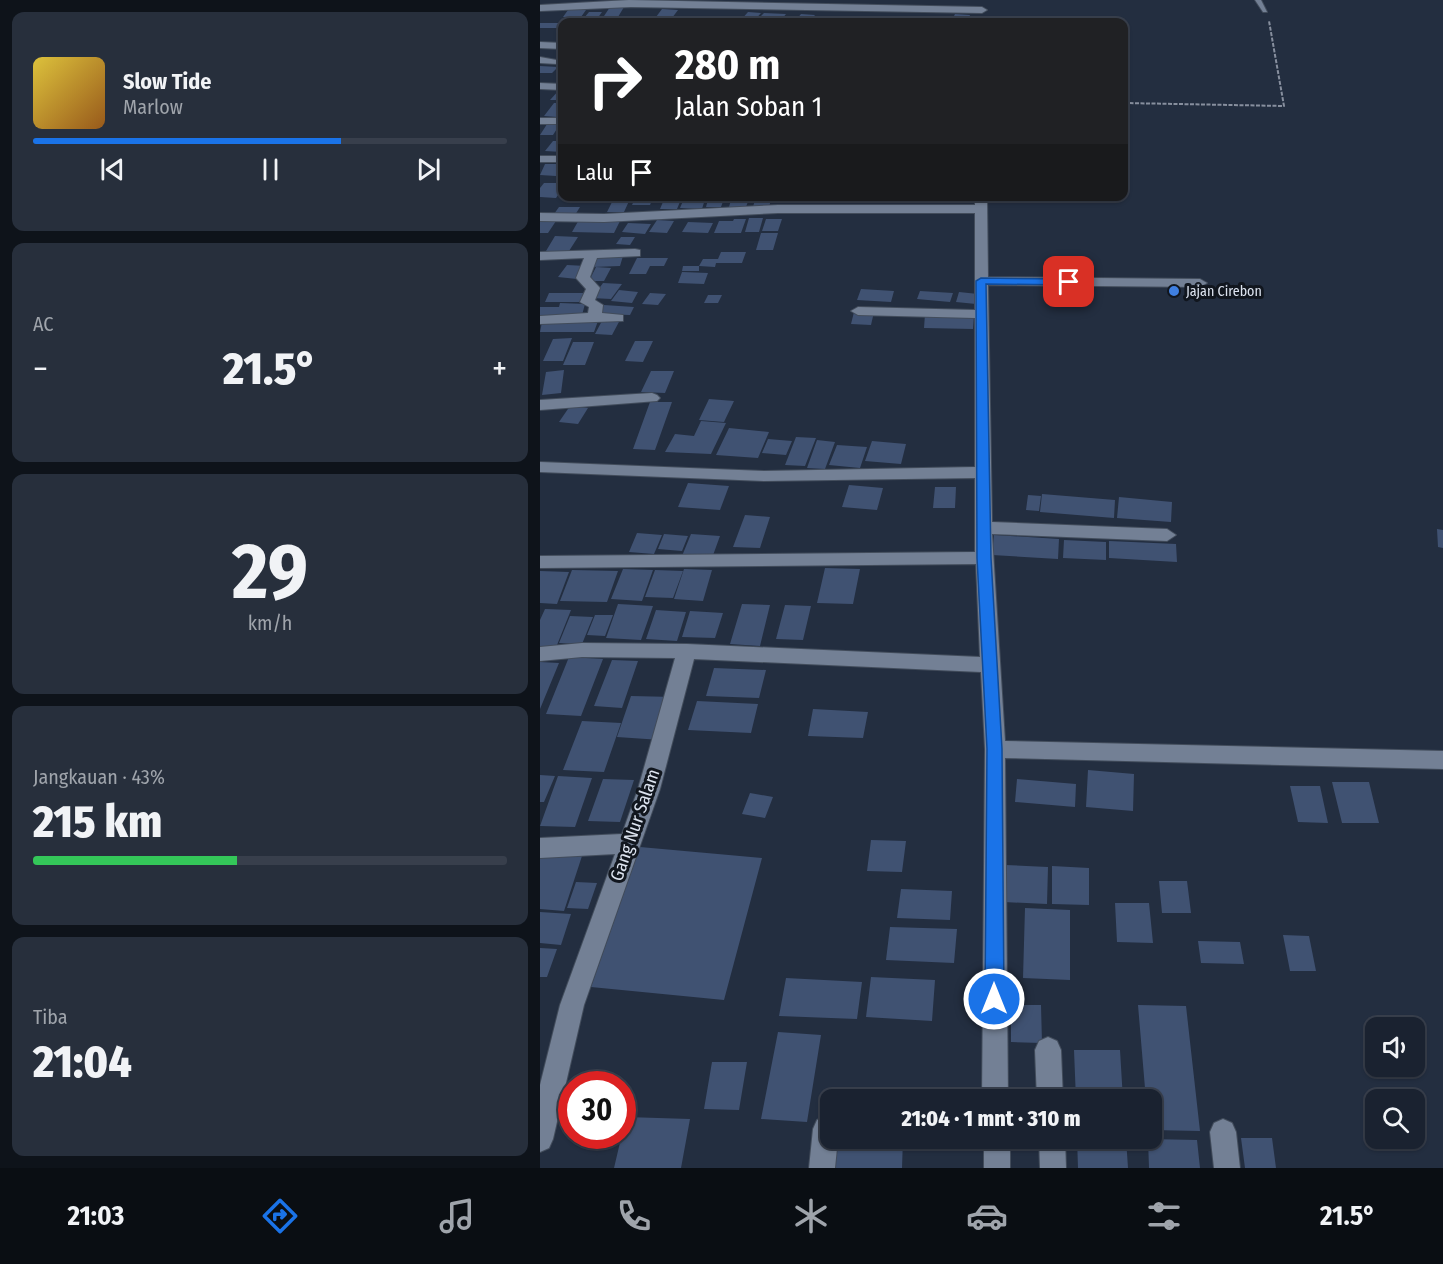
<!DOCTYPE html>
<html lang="id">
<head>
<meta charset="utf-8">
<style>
	:root { --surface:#1a2230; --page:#272f3c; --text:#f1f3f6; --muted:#9fa4ab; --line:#383f4c; --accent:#1a73e8 }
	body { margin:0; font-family:"Fira Sans Condensed",sans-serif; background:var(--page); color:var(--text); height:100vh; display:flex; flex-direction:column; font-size:22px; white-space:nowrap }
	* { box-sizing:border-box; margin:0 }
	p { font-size:20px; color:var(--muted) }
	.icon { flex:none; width:33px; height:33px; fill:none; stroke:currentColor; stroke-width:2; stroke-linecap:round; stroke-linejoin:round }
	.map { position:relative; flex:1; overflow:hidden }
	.sheet { display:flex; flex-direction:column; gap:12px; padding:12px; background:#0e131a; width:540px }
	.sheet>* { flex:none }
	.top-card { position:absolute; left:18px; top:18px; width:570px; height:183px; border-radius:12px; box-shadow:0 2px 4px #0004,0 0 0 2px var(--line); background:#202124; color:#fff; overflow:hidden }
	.fabs { position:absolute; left:825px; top:1017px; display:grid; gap:12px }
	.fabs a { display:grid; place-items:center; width:60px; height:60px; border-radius:12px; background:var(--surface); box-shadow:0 2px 4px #0004,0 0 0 2px var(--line); font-size:30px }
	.speed { position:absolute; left:18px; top:1071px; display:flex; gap:12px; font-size:30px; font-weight:700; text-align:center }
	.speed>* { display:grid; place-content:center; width:78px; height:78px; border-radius:50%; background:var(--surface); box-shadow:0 2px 4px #0004,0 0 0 2px var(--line); line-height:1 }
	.speed .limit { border:9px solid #d22; background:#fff; color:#111 }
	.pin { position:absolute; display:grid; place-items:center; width:51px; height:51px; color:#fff; margin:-26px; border-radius:12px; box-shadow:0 3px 9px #0006 }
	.me { position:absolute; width:66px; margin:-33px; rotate:0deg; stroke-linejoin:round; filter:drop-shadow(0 0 4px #0008) }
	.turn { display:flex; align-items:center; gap:21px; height:126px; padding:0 18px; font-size:27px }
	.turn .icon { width:78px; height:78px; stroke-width:2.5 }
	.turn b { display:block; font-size:42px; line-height:51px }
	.then { display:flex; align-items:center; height:57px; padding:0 18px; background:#0003; gap:12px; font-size:22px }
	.big { font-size:45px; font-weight:800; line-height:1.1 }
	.sheet .widget { flex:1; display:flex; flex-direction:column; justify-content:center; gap:9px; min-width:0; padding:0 21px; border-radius:12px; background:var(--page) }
	.sheet .dial { align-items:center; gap:0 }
	.dial b { font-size:78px; line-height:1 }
	.song { display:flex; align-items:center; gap:18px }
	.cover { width:72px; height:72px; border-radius:9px; background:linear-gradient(135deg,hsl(50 70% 55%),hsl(30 70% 35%)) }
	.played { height:6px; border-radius:3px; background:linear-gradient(90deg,var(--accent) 65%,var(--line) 65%) }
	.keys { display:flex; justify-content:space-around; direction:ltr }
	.heat { display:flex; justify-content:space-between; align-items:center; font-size:33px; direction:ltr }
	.charge { height:9px; border-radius:4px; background:linear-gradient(90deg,#34c759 43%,var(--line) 0) }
	.trip { position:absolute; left:280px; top:1089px; width:342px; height:60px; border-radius:12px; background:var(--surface); box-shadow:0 2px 4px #0004,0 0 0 2px var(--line); font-weight:800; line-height:60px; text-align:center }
	.menu { display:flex; height:96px; justify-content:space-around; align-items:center; background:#0a0e13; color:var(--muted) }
	.menu .icon { width:42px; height:42px }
	.menu .current { color:var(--accent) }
	.menu b { font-size:27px; color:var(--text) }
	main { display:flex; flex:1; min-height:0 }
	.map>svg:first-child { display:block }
	.building { fill:#405272 }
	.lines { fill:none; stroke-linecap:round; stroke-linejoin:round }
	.service-casing { stroke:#424c5b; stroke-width:2 }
	.minor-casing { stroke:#424c5b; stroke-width:2 }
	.path { stroke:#878f9e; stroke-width:2; stroke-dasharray:4 1.5; stroke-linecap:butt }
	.service { fill:#738095; fill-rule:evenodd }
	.minor { fill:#738095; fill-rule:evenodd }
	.route { fill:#1a73e8; stroke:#114b97; stroke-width:1.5 }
	.shop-dot { fill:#3f7fe0; stroke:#11161e; stroke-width:2 }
	.labels { text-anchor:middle; stroke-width:6; stroke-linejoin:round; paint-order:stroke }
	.far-poi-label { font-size:14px; fill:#dde4f0; stroke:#11161e; text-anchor:start }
	.near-street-label { font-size:18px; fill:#dde4f0; stroke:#11161e }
</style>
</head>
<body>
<main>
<section class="sheet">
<div class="widget">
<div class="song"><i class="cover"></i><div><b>Slow Tide</b><p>Marlow</p></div></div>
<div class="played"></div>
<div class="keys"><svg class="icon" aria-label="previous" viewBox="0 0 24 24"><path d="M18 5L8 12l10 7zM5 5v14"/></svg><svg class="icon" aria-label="pause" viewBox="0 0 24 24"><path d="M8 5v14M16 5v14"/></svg><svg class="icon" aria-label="next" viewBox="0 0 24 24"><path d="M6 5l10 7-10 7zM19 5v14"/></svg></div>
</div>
<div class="widget"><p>AC</p>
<div class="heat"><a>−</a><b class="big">21.5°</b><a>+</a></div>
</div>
<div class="widget dial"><b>29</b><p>km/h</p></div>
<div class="widget"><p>Jangkauan · 43%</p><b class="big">215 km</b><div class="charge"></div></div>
<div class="widget"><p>Tiba</p><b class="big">21:04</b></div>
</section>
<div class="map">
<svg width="903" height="1168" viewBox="0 0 903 1168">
	<rect width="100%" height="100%" fill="#232e40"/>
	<!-- building -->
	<path class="building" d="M70 7H84L78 17 64 16Z
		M122 9 138 10 132 18 116 17Z
		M28 10H46L41 17H23Z
		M49 12H62L57 19 44 18Z
		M208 12 221 13 214 21 201 20Z
		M224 13 246 14 242 19 220 17Z
		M261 14 275 15 270 21 256 20Z
		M415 14 430 15 428 21 412 20Z
		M320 16H333L328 22H315Z
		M0 23H22V24L18 28H0Z
		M0 66 18 67 12 73H0Z
		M20 89H22V100H10Z
		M14 103H22V110L17 117 4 116Z
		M9 121H22L13 135H0Z
		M13 141H22V152L5 151Z
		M5 164H22V167L16 176 0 175Z
		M4 183H22V189L16 198 0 197V188Z
		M145 196H166L162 209 140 208Z
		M169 196H185L181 207H166Z
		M192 196H210L206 207H189Z
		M216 196H232L229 207H213Z
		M125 197H142L137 209H120Z
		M74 198 90 199 84 212H67Z
		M95 198H113L110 205H92Z
		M19 207H40L35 215 14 214Z
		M40 218 81 219 74 233 32 232Z
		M209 218H223L219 232H205Z
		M194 219H206L201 233H174L179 221H193Z
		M226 219H242L238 231H222Z
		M117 220 134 221 127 233 109 232Z
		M0 221H16L8 233H0Z
		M148 222 173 223 168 233 142 232Z
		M88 223 111 224 105 234 82 232Z
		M221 233H238L233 250H216Z
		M15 236 38 237 29 251H6Z
		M81 237H95L90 245 76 244Z
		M181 252H206L202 263H176L175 267 159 266 163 259H178Z
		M83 256 80 266 52 267 57 257Z
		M97 258H128L124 266H110L106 274H89Z
		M27 265 46 266 37 279 18 277Z
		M143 266H159V271H142Z
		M56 267 71 268 64 281H49Z
		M142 272 168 273 164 284 138 283Z
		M63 283 82 284 71 299 52 298Z
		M321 289 354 291 351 302 317 300Z
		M79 290 98 292 92 303 71 301Z
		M380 291 413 293 410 302 377 299Z
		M419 292 438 294 436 304 416 302Z
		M9 293H46L42 302H5Z
		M110 293 126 294 118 305 102 304Z
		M168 295H182L178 303H164Z
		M20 303 45 304 42 315 0 318V307H19Z
		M64 305 94 307 90 315 59 314Z
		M314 312H334L331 325 311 324Z
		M385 314 434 315 433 329 384 328Z
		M63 319 80 320 72 335 55 334Z
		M58 321 54 332H0L2 322Z
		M32 338 23 361H3L13 339Z
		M95 341H113L103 362 85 361Z
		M33 342H54L45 365H23Z
		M24 370 21 393 2 395 6 372Z
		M111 371H134L125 393 101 392Z
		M169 399 194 401 184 422 159 420Z
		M110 402H132L115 450 93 449Z
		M30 406 48 408 38 424 19 422Z
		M161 421 186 423 171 454 125 452 135 434 154 436Z
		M189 428 229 432 218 458 176 455Z
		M256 437 276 438 265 466 245 465Z
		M228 439 252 441 246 455 222 453Z
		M277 440 295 442 285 469 267 468Z
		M332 441 366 444 361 464 325 461Z
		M297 445 327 447 320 468 289 465Z
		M148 483 189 486 180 510 138 507Z
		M309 485 343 488 337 510 302 507Z
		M395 487H416L415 508H393Z
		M502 494 575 500 574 518 500 512Z
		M488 495 501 496 499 511 486 510Z
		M579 497 632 502 631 522 577 518Z
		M205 515 230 517 220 548 193 547Z
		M897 529 903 530V548L898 547Z
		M97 533 122 535 114 554 89 552Z
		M124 534 148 536 142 551 118 549Z
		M151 534 180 536 172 558 142 556Z
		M454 535 519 539 518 559 452 555Z
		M524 540 566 542V560L523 558Z
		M569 541 636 544 637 562 569 558Z
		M285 568 320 569 313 604 277 603Z
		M83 569 113 570 102 601 71 599Z
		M144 569 172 570 163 601 134 599Z
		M32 570 78 571 67 602 20 601Z
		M115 570 143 571 133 598 105 597Z
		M0 571 29 572 17 604 0 603Z
		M78 604 113 606 101 640 66 638Z
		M202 604 230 605 220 646 190 644Z
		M245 605 271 606 263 640 236 639Z
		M5 609 31 610 15 650 0 649V620Z
		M116 610 146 612 137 641 106 639Z
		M150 611 183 613 175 638 142 637Z
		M55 615H73L65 636 47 635Z
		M30 616 53 617 42 644 19 643Z
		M29 657 63 659 41 716 6 714Z
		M72 660 98 661 82 708 54 706Z
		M0 662 19 663 0 709Z
		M174 668 226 670 219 698 166 696Z
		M91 696 134 697 121 740 77 737Z
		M157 701 218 704 211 733 148 730Z
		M273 709 328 712 323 738 268 736Z
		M42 721 81 723 64 772 23 770Z
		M548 770 594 774 593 811 546 807Z
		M0 775 15 776 4 802H0Z
		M18 776 52 778 35 827 0 826Z
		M63 779 94 780 80 822 48 821Z
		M477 779 536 784 535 807 475 802Z
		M792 782H829L839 823H802Z
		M750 786H780L788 823 758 822Z
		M210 793 233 797 225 818 202 814Z
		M331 840 366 841 362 872 327 871Z
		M100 847 222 858 184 1000 51 987Z
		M0 855 42 856 24 911 0 909Z
		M465 865 508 867 507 904 464 902Z
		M512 866 549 868V905L512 904Z
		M619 881H647L651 913H622Z
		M36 882 57 883 48 909 27 908Z
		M361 889 412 891 410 920 357 918Z
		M575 903H609L613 943 577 942Z
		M485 908 530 910V980L483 978Z
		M0 912 31 914 21 945 0 943Z
		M350 927 417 929 414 963 346 960Z
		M743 935 769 936 776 971H750Z
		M658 941 700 942 704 964 661 963Z
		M0 948 17 949 7 977H0Z
		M331 977 395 980 392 1021 326 1017Z
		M246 978 322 982 317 1019 239 1016Z
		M471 1005H501L502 1043 471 1042Z
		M598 1005 646 1006 660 1131 612 1130V1100H606Z
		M238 1032 281 1035 267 1122 221 1119Z
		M534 1050H580L583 1100H536Z
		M172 1062H207L199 1110 164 1109Z
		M86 1117 150 1119 141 1168H74Z
		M291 1134V1138H363L362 1168H284Z
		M537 1138H586L588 1168H538Z
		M701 1138H732L736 1168H705Z
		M608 1139 657 1140 660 1168H609Z"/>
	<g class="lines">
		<!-- service casing -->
		<g class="service-casing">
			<path id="service" d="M715 0H721L727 12H723Z"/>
		</g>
		<!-- minor casing -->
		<g class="minor-casing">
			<path id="minor" d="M89 0 442 7 447 10 442 13 91 7 0 11V5Z
				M272 19 290 22H267Z
				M0 42 22 43V49L0 48Z
				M0 57 22 61 17 64 0 63Z
				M0 83 22 84V90L0 89Z
				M0 118H22V124H0Z
				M0 156H22V162H0Z
				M435 196H447L448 277 660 279 667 283 660 287 448 285 452 522 627 529 636 535 627 541 452 534 465 741 903 751V769L465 758 468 1100H442L445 749 441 672 154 659 120 789 44 1005 13 1139 9 1148 0 1152V1085L20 1005 75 854 0 858V838L82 834 98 789 135 658 42 657 0 661V647L42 643 147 644 440 657 436 564 0 568V556L435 552V478L224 481 0 472V462L224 471 435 467V318L318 315 311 311 318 307 435 310V213H238L64 222 0 221V213L64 214 238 205H435Z
				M95 249 100 250V256L57 258 50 277 60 288 55 300 63 305 62 313 83 315V321L0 324V316L48 313 49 307 40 302 46 289 36 278 44 258 0 260V252Z
				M112 393 117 395 120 398 117 401 0 410V400Z
				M508 1037 517 1041 521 1050 523 1100H497L495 1050 499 1041Z
				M286 1116 291 1118V1138H298L295 1168H269L273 1129 277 1120Z
				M683 1119 692 1123 696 1132 700 1168H674L670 1132 674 1123Z
				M444 1138H470V1168H444Z
				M499 1138H525L526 1168H500Z"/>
		</g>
		<!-- path -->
		<path class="path" d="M584 103 744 106 729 21"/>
		<!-- service -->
		<use href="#service" class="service"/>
		<!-- minor -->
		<use href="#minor" class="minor"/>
	</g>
	<!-- route -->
	<path class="route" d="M441 278 529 279 534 282 529 285 446 284 451 558 462 749 464 999 461 1005 454 1008 448 1005 445 999 447 749 437 558 436 281Z"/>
	<!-- markers -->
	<circle class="shop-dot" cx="634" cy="291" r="6"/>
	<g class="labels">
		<!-- far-poi labels -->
		<g class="far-poi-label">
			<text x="646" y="296">Jajan Cirebon</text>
		</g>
		<!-- near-street labels -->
		<g class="near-street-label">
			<text transform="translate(95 825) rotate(-71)" y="6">Gang Nur Salam</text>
		</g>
	</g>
</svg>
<div class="fabs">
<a><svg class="icon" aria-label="sound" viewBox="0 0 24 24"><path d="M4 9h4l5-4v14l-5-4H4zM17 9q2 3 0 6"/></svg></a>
<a><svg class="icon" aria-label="search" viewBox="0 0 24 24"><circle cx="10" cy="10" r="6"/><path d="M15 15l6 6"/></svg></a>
</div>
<div class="speed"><div class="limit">30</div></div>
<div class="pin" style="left:529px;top:282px;background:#d93025"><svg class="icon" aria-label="arrive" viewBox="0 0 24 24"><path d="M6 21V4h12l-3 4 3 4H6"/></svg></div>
<svg class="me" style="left:454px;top:999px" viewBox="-20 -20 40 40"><circle r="17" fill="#1a73e8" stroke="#fff" stroke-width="3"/><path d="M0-11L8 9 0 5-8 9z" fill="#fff"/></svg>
<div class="trip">21:04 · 1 mnt · 310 m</div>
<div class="top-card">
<div class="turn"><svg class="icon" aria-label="right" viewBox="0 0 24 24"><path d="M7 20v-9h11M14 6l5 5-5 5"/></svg><div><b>280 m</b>Jalan Soban 1</div></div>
<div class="then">Lalu<svg class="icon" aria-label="arrive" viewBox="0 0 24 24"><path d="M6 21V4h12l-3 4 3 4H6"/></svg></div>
</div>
</div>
</main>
<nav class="menu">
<b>21:03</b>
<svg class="icon current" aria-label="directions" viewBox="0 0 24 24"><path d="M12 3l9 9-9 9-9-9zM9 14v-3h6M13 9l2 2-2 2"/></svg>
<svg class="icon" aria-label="music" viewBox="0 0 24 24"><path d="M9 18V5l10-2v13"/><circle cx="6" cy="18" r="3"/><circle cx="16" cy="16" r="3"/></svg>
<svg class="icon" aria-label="phone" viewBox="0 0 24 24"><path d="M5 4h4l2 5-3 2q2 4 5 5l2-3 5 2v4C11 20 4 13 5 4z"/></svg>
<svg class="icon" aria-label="climate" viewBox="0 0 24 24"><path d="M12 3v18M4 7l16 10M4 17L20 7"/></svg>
<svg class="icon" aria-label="car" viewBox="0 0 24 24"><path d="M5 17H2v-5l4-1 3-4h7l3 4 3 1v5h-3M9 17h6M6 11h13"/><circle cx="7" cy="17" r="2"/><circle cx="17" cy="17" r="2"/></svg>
<svg class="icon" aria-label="filters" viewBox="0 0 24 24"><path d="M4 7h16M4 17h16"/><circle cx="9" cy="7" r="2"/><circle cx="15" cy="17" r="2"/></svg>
<b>21.5°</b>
</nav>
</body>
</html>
